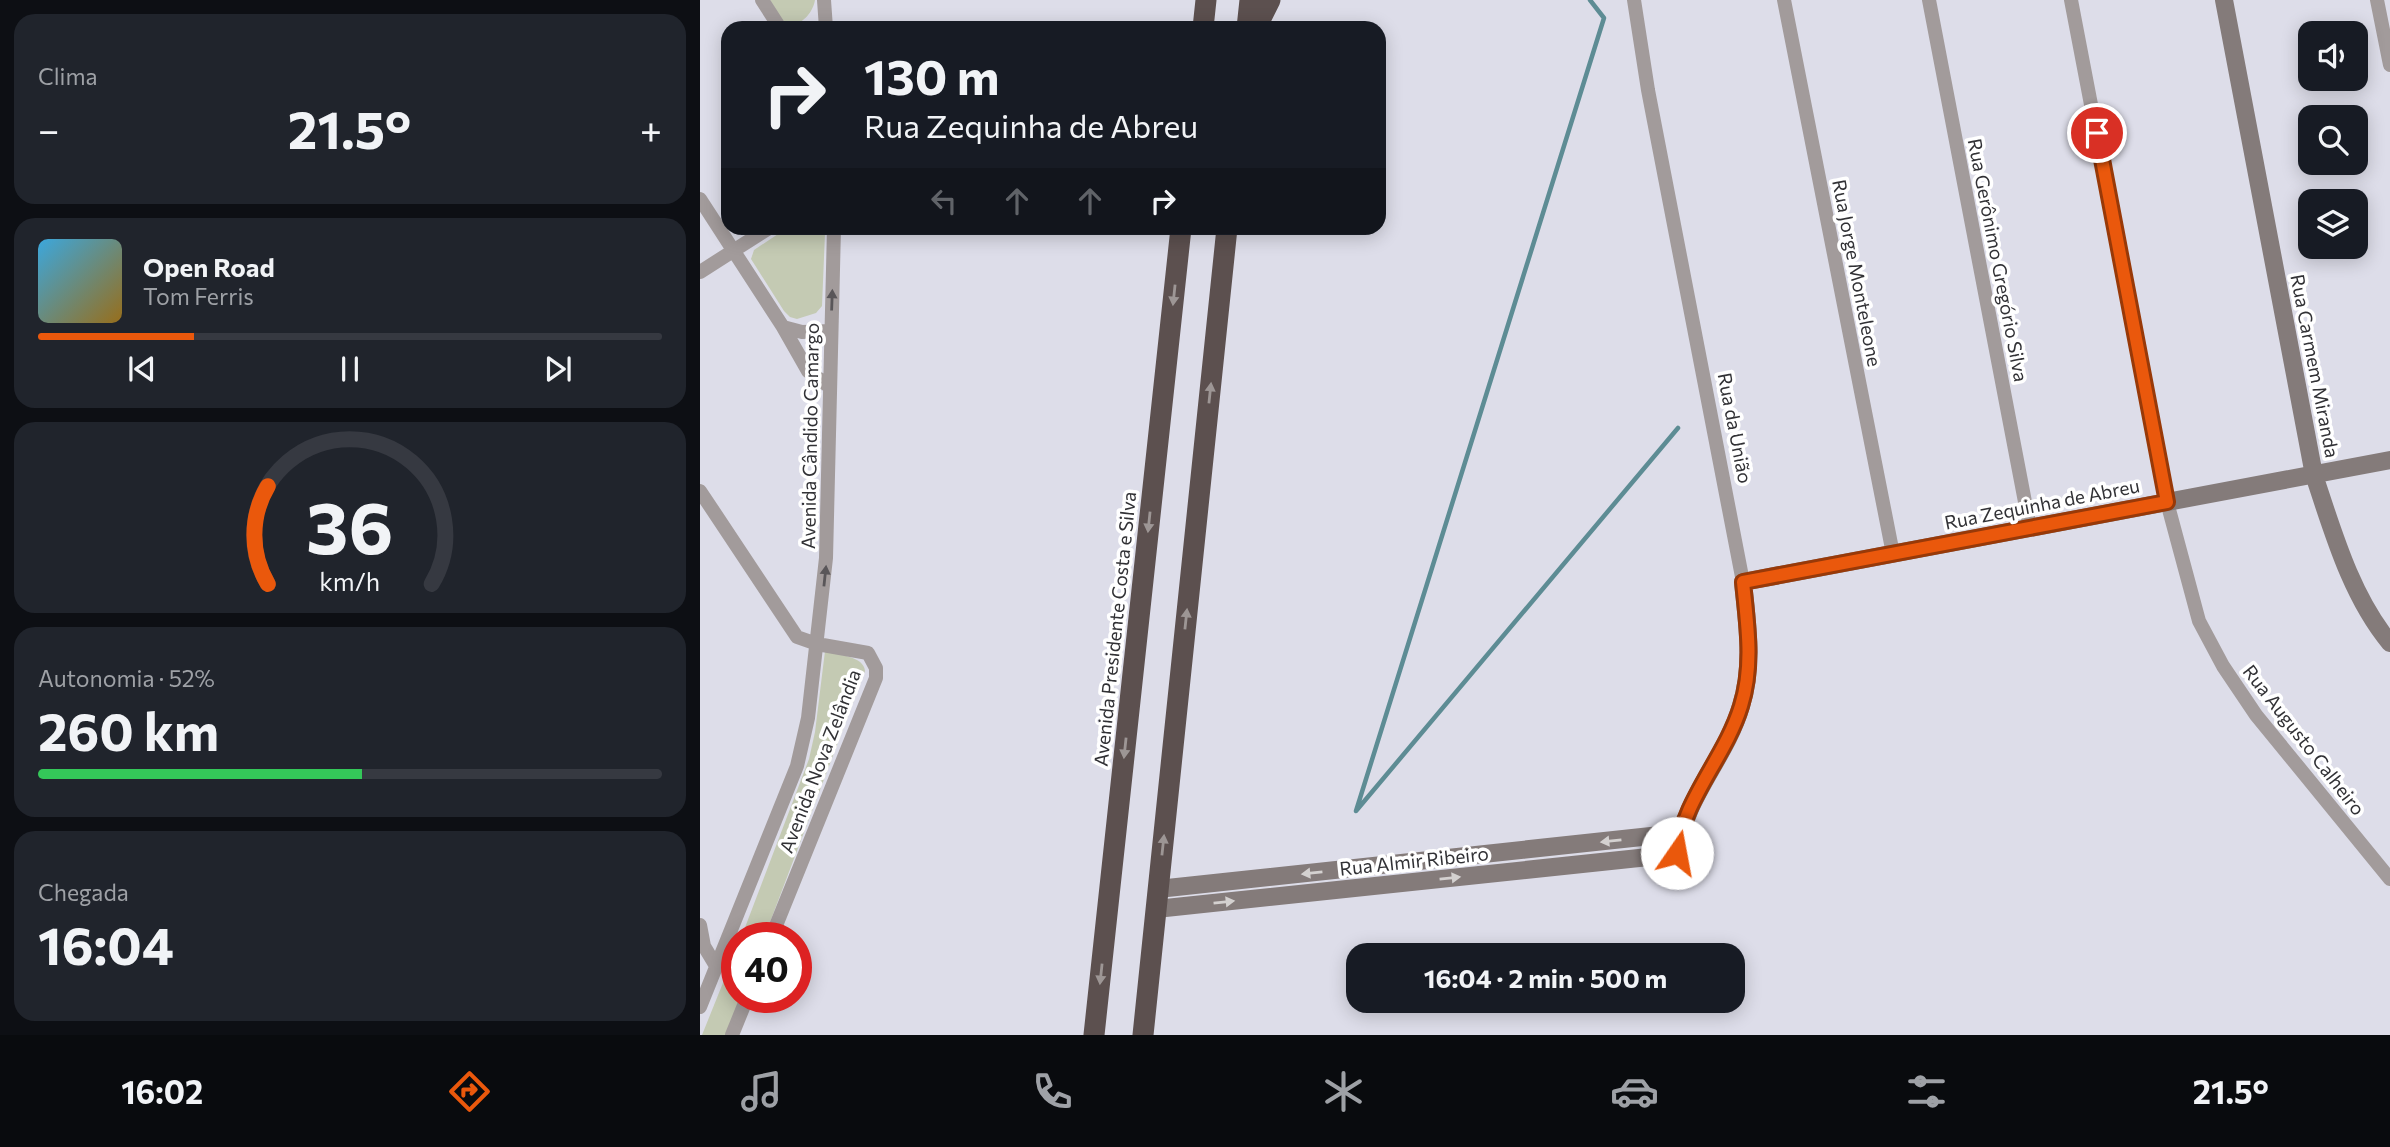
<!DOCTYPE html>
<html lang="pt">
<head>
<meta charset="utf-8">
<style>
	:root { --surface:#171b24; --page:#20242c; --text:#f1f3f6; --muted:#9ea1a6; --line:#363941; --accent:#ea580c }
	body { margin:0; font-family:Commissioner,sans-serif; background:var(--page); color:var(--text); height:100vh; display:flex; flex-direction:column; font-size:26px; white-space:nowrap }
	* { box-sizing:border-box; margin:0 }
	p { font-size:23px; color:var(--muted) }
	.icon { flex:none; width:38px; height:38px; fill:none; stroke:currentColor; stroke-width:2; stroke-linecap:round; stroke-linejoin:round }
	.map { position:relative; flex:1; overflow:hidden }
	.sheet { display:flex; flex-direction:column; gap:14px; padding:14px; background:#0d0f14; width:700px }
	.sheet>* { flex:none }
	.hud { position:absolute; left:21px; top:21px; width:665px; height:214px; border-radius:21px; box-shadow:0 4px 18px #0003; background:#171b24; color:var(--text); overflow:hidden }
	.buttons { position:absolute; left:1598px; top:21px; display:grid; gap:14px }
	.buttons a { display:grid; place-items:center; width:70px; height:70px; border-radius:14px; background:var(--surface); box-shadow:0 4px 18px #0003; font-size:35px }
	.speed { position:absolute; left:21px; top:922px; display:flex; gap:14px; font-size:35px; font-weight:700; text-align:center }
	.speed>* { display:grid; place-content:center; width:91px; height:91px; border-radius:50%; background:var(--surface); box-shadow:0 4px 18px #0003; line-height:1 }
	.speed .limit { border:10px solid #d22; background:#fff; color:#111 }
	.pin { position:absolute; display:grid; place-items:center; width:60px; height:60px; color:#fff; margin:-30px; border:4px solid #fff; border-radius:50%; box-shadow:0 2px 7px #0007 }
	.me { position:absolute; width:77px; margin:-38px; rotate:12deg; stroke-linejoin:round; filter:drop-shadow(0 0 5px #0008) }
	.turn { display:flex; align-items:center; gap:24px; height:147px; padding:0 28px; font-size:32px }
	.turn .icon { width:91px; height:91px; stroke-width:2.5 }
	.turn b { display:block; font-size:49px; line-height:60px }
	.lanes { display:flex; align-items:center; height:66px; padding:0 28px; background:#0003; justify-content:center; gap:35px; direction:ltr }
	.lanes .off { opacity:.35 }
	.big { font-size:52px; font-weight:700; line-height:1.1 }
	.sheet .card { flex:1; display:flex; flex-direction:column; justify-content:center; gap:10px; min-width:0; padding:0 24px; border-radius:21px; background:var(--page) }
	.sheet .dial { align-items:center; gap:0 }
	.dial svg { height:182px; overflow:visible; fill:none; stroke:var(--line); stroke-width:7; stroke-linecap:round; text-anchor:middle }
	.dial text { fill:var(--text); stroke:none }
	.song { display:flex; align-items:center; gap:21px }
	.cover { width:84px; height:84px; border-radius:10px; background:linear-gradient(135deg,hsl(200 70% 55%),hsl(40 70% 35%)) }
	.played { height:7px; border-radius:4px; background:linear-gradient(90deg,var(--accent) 25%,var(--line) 25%) }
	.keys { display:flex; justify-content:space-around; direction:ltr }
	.heat { display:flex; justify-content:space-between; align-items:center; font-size:38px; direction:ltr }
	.charge { height:10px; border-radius:5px; background:linear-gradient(90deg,#34c759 52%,var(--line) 0) }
	.trip { position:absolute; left:646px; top:943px; width:399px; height:70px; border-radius:21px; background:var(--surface); box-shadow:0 4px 18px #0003; font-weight:700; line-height:70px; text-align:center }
	.menu { display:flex; height:112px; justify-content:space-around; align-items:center; background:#090b0e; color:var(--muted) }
	.menu .icon { width:49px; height:49px }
	.menu .selected { color:var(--accent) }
	.menu b { font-size:32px; color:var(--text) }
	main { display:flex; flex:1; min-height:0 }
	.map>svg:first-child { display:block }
	.green { fill:#c4cab3 }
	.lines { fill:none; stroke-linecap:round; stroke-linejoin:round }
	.stream { stroke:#5d8c94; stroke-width:4.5 }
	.street { stroke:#a29b9b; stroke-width:14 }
	.secondary { stroke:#847b7a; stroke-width:18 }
	.highway { stroke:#5c504f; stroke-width:21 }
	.oneway { fill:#9d9695 }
	.oneway2 { fill:#595659 }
	.oneway3 { fill:#d4d1d0 }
	.route-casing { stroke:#983908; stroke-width:18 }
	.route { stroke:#ea580c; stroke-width:12 }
	.labels { text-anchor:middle; stroke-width:7; stroke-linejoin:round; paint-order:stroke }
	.street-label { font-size:19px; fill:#313135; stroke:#fff }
</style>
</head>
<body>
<main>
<section class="sheet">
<div class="card"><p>Clima</p>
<div class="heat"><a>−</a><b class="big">21.5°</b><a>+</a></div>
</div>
<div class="card">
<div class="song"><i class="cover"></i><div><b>Open Road</b><p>Tom Ferris</p></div></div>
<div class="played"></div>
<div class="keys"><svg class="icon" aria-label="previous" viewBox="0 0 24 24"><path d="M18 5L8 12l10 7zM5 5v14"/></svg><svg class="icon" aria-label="pause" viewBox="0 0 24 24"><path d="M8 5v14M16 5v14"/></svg><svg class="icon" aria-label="next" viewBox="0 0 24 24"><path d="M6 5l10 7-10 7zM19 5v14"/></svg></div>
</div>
<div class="card dial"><svg viewBox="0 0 100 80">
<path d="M14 69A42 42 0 1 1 86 69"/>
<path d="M14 69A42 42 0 0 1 14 26" stroke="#ea580c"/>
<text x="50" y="56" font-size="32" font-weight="700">36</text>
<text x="50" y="72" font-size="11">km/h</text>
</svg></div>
<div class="card"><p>Autonomia · 52%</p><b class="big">260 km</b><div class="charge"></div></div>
<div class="card"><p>Chegada</p><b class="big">16:04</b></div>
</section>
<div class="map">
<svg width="1690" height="1035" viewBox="0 0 1690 1035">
	<rect width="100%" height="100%" fill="#dddde9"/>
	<!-- green -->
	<path class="green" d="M70 0H115C113 12 103 24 91 25L82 20Z
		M87 228H124L125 233 122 306 116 313 97 319 90 317 84 311 51 259 54 250Z
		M125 651C138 655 164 656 165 671L64 938H41L109 759 115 732Z
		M37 948V998H40L26 1035H2Z"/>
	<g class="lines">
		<!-- stream -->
		<path class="stream" d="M890 0 904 18 656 811 978 428"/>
		<!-- street -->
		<path class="street" d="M62 0 80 28
			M124 0 126 28
			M934 0 948 90 1043 582
			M1084 0 1193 554
			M1229 0 1330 528
			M1371 0 1467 502 1499 621 1523 666 1556 715 1690 879
			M1677 0 1690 65
			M0 199 83 327 108 371 130 387
			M0 272 69 228
			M83 327 102 332 131 331
			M0 491 97 637 117 644 168 653 176 668V678L71 938
			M0 925 4 946 16 966
			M0 1007 97 766 108 718 126 558 134 228
			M32 1035 47 998"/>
		<!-- secondary -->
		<path class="secondary" d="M1524 0 1614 475C1633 532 1651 596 1690 643
			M458 889 979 833
			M456 909 977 854C983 799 1026 758 1041 706 1054 665 1047 623 1043 582L1690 460"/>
		<!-- highway -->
		<path class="highway" d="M503 28 506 0
			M547 28 550 0
			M556 28 570 0
			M394 1035 481 228
			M443 1035 527 228"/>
	</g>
	<!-- one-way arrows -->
	<defs><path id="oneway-solid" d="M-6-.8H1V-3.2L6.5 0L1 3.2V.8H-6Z" transform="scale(1.75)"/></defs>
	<g class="oneway">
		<use href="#oneway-solid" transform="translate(474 295) rotate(96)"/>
		<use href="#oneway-solid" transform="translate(510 393) rotate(-84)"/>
		<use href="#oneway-solid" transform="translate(449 522) rotate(96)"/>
		<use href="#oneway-solid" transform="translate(486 619) rotate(-84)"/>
		<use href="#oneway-solid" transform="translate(425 748) rotate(96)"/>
		<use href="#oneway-solid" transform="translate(463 845) rotate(-84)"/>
		<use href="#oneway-solid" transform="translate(401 974) rotate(96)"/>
	</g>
	<g class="oneway2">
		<use href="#oneway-solid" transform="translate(132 300) rotate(-88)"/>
		<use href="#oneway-solid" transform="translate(125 576) rotate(-84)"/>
	</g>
	<g class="oneway3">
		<use href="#oneway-solid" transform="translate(911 841) rotate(174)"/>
		<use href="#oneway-solid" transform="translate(612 873) rotate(174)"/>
		<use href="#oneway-solid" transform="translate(750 878) rotate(-6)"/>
		<use href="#oneway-solid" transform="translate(524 902) rotate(-6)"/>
	</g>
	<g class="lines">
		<!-- route casing -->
		<g class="route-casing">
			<path id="route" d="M977 853C983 799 1025 758 1041 706 1054 665 1047 623 1043 582L1467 502 1397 133"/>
		</g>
		<!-- route -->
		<use href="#route" class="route"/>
	</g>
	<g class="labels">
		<!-- street labels -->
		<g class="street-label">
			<text transform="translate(1298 260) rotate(79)" y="7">Rua Gerônimo Gregório Silva</text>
			<text transform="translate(1157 273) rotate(79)" y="7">Rua Jorge Monteleone</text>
			<text transform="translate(1615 366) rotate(79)" y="7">Rua Carmem Miranda</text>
			<text transform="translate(1035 428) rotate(79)" y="7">Rua da União</text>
			<text transform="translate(110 436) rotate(-89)" y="7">Avenida Cândido Camargo</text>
			<text transform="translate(1342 504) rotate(-11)" y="7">Rua Zequinha de Abreu</text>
			<text transform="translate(415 629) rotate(-84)" y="7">Avenida Presidente Costa e Silva</text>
			<text transform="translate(1604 740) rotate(52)" y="7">Rua Augusto Calheiro</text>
			<text transform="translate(120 761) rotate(-69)" y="7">Avenida Nova Zelândia</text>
			<text transform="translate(714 861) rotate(-6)" y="7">Rua Almir Ribeiro</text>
		</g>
	</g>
</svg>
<div class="buttons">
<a><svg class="icon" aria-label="sound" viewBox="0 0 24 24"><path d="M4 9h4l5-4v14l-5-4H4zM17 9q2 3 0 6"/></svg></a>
<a><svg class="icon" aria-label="search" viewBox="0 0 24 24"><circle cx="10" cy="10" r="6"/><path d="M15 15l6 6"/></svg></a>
<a><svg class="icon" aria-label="layers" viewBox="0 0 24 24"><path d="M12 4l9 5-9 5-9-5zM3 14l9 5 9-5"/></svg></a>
</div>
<div class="speed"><div class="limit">40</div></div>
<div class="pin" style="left:1397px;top:133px;background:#d93025"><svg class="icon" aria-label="arrive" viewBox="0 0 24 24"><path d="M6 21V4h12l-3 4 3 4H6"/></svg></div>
<svg class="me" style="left:977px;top:853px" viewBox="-20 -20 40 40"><circle r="19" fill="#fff"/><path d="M0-13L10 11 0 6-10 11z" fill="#ea580c"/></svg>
<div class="trip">16:04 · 2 min · 500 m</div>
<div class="hud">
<div class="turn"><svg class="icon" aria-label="right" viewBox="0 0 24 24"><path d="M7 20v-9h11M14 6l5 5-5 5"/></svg><div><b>130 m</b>Rua Zequinha de Abreu</div></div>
<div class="lanes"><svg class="icon off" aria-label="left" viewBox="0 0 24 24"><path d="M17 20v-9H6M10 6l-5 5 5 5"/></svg><svg class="icon off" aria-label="ahead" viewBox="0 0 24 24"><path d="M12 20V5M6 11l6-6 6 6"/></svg><svg class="icon off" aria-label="ahead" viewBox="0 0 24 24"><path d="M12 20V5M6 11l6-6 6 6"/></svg><svg class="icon" aria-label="right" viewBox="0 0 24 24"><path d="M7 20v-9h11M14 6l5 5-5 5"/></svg></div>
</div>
</div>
</main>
<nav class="menu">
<b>16:02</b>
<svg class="icon selected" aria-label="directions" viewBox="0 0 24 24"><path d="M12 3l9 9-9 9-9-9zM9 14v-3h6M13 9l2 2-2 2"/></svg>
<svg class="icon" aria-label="music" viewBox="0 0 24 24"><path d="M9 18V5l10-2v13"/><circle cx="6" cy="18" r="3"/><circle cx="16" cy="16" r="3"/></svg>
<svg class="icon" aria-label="phone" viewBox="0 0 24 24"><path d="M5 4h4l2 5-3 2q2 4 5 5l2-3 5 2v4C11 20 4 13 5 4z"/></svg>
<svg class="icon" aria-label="climate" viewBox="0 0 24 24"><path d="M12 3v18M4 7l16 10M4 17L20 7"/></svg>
<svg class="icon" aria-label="car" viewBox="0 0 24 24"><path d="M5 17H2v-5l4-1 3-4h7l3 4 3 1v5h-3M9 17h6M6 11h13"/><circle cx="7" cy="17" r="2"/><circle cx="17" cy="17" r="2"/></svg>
<svg class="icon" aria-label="filters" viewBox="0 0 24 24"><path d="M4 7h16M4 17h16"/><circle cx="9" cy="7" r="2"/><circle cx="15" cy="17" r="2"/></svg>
<b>21.5°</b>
</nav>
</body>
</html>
